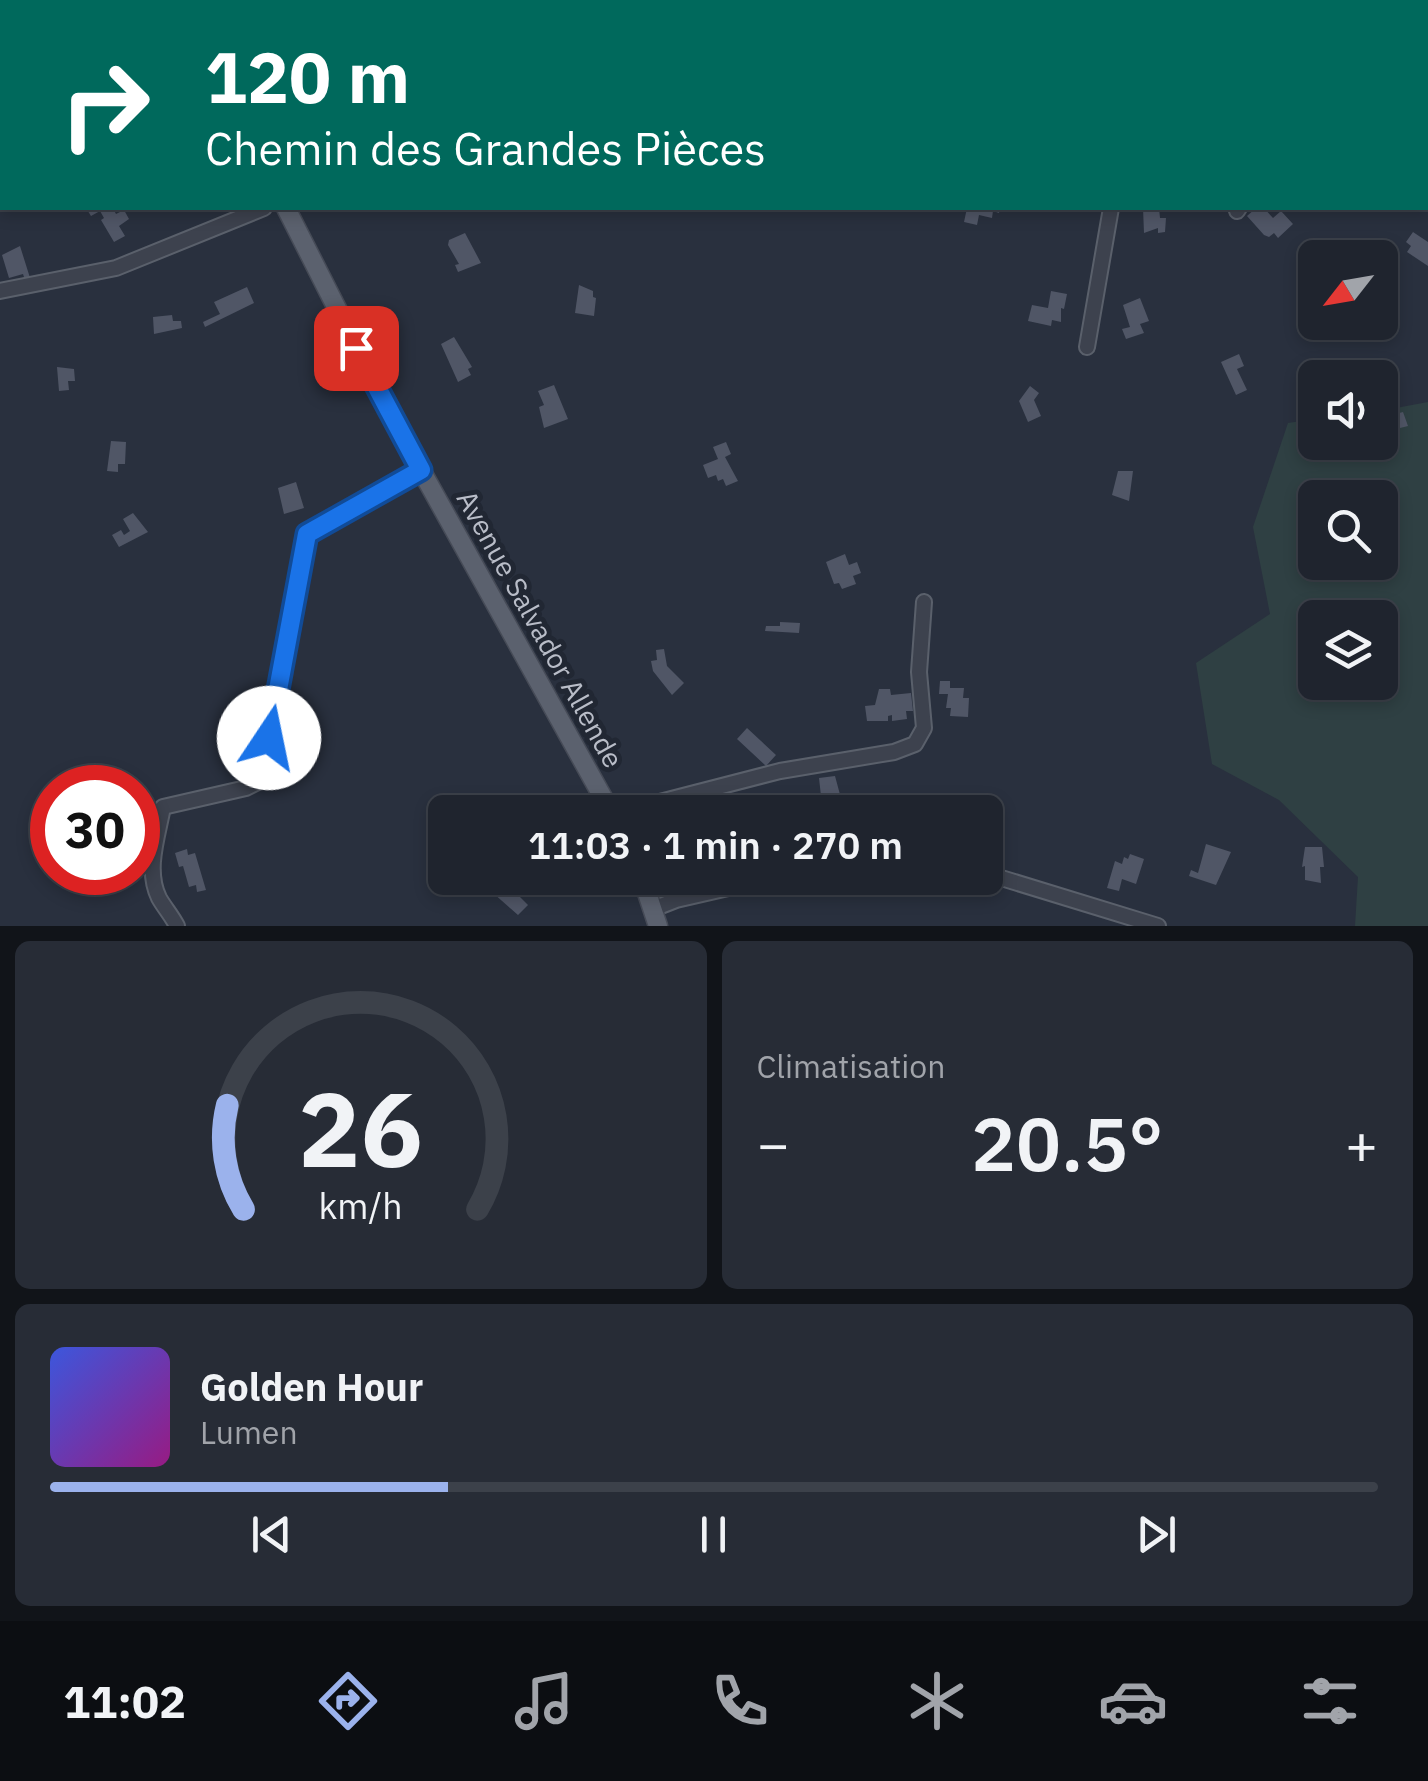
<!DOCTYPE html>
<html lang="fr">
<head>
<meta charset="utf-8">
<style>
	:root { --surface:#1f242e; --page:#272c36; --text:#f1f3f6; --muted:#a1a4aa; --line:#3c414a; --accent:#9bb2ec }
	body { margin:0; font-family:"IBM Plex Sans",sans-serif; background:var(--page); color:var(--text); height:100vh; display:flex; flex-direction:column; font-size:38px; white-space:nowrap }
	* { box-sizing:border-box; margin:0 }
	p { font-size:32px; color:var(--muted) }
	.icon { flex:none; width:55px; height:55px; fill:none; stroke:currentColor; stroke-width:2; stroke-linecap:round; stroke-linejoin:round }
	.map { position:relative; height:926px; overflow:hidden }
	.details { display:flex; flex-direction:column; gap:15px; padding:15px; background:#111419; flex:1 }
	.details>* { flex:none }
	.banner { position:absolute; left:0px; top:0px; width:1430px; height:210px; box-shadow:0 5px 15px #0003,0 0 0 2px var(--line); background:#00695c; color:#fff; overflow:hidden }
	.needle { width:65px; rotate:239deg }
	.controls { position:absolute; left:1298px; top:240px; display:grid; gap:20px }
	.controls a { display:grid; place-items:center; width:100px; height:100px; border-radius:15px; background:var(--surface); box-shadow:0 5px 15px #0003,0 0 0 2px var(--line); font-size:50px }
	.speed { position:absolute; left:30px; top:765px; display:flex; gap:20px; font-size:50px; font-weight:700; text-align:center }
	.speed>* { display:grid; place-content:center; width:130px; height:130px; border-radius:50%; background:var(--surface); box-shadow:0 5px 15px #0003,0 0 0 2px var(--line); line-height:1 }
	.speed .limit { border:15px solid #d22; background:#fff; color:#111 }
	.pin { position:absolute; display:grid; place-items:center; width:85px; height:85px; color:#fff; margin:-42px; border-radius:20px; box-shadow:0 5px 15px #0006 }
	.me { position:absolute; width:110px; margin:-55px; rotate:11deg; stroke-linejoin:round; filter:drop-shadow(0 0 8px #0008) }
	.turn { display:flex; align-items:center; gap:35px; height:210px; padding:0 40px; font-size:45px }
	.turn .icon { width:130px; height:130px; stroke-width:2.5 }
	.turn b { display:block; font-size:70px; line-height:85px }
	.big { font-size:75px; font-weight:600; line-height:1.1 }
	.details .tile { flex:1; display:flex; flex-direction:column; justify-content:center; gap:15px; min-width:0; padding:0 35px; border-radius:15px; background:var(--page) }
	.details .dial { align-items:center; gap:0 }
	.dial svg { height:260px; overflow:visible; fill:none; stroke:var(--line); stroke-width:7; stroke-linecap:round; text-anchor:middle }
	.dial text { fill:var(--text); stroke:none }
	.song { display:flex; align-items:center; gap:30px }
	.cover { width:120px; height:120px; border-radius:15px; background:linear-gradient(135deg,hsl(230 70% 55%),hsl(310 70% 35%)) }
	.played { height:10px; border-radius:5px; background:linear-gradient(90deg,var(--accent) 30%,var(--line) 30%) }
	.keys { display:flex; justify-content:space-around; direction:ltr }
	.heat { display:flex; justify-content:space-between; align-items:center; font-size:55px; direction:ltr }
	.details .tiles { flex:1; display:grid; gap:15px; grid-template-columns:1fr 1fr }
	.tile:last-child { grid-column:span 2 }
	.trip { position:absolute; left:428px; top:795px; width:575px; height:100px; border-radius:15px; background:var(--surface); box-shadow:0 5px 15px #0003,0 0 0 2px var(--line); font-weight:600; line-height:100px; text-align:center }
	.dock { display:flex; height:160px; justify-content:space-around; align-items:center; background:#0c0e12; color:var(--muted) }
	.dock .icon { width:70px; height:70px }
	.dock .active { color:var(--accent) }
	.dock b { font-size:45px; color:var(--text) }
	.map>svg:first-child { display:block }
	.green { fill:#2f4043; fill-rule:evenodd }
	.building { fill:#505666 }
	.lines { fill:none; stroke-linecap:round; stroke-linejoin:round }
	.minor-casing { stroke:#5a606b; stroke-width:18 }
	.major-casing { stroke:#464b57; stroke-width:21 }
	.minor { stroke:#3d424e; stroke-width:14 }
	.major { stroke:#5b616e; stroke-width:18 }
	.route-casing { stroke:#114b97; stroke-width:25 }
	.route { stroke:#1a73e8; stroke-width:18 }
	.labels { text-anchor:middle; stroke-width:10; stroke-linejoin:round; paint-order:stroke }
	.street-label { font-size:28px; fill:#b9bdc8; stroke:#212733 }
</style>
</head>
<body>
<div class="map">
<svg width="1428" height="926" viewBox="0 0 1428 926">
	<rect width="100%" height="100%" fill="#29303e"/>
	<!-- green -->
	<path class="green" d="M1428 402V926H1355L1358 877 1279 800 1212 764 1196 663 1270 614 1253 527 1288 423 1315 419V442H1380V411ZM1315 498H1380V562H1315ZM1315 618H1380V682H1315Z"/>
	<!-- building -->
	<path class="building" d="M86 208H113L116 214 124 210 129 219 119 226 125 236 114 242 101 220 104 218 100 211 91 216Z
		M967 208H1000L999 213 993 211 992 218 979 215 977 225 964 222Z
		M1143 208H1159L1160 218H1166L1165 232 1158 233V228L1144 233Z
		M1256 208H1264L1273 218 1281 211 1293 224 1278 238 1274 233 1269 237 1264 235 1247 216Z
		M1413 232 1428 242V266L1407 252 1411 246 1406 242Z
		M465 233 481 263 458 272 455 265 459 264 448 245 449 240Z
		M20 246 31 281 26 283 23 274 9 278 2 255Z
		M579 285 593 291V297L596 298 594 316 575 313Z
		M247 287 254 303 205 327 203 322 220 314 214 302Z
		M1051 291 1067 294 1064 309 1061 308V322L1052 320 1051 326 1028 321 1032 305 1048 308Z
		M1140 298 1149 321 1140 324 1144 333 1126 339 1122 329 1130 327 1123 305Z
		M172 315 173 321H181L182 328 154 334 153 317Z
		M454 337 472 367 468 369 471 375 458 382 441 344Z
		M1239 354 1244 366 1237 369 1247 390 1236 395 1221 362Z
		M57 367 74 369 75 381H68L69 390 59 391Z
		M554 385 568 419 544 428 539 407 544 405 538 391Z
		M1030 386 1039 393 1034 400 1041 416 1028 422 1019 401Z
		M1403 412 1408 426 1380 433V418Z
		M111 441 126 442 125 464H118V472L107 471Z
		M726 442 731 454 725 457 738 481 726 486 723 479 718 481 716 475 708 478 703 465 718 459 713 447Z
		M1118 471H1133L1129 501 1112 495Z
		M296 482 304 508 284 514 278 488Z
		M133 513 148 532 119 547 112 535 121 530 124 535 130 531 123 519Z
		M845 554 849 565 857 562 861 573 853 576 856 584 842 589 839 583 834 584 826 562Z
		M780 622 800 623 799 633 765 631 766 626H780Z
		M664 649 667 666 684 683 672 695 653 671 651 661 657 660 656 650Z
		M940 681H950V688H964L963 698H969L968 717 950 716 951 708H946L948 694H939Z
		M879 689H890L891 695 911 693 913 711H906L907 719 892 721V715L888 716V721H867L865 706 875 705Z
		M747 728 776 755 766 766 737 739Z
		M835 776 842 802 830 808 829 804 822 805 819 778Z
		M1206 844 1231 852 1216 885 1189 876 1191 870 1198 873Z
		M1305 847H1322L1324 867H1320L1321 883 1305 880V866L1302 867Z
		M187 849 188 855 195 853 206 890 197 892 196 885 189 887 183 866 179 867 175 853Z
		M1130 854 1144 859 1136 884 1122 879 1119 891 1107 888 1115 861 1122 864 1124 857 1128 859Z
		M507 881 523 894 520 897 528 905 518 915 493 893Z"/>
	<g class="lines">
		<!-- minor casing -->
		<g class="minor-casing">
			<path id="minor" d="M397 0 412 2
				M1330 0 1333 2
				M77 2V0
				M615 2V0
				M1140 2 1141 0
				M1251 2V0
				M1422 2V0
				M1237 211 1239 208
				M0 291 116 268 264 208
				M1087 347 1111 208
				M621 812 780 771 894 752 915 744 924 728 919 672 924 602
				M985 873 1158 926
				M653 909 676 900 772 878
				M177 926C172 916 164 907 159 898 145 870 158 835 163 807L246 788 256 783 263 771 307 534 421 470"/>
		</g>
		<!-- major casing -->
		<g class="major-casing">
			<path id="major" d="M156 0 157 2
				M177 0 178 2
				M286 208 396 425 611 812
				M642 878 658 926"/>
		</g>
		<!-- minor -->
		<use href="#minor" class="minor"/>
		<!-- major -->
		<use href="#major" class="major"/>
	</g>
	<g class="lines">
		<!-- route casing -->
		<g class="route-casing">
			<path id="route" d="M269 738 307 534 421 470 356 348"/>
		</g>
		<!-- route -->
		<use href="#route" class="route"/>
	</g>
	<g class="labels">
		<!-- street labels -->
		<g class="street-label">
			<text transform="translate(540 629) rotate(61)" y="10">Avenue Salvador Allende</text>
		</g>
	</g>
</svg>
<div class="controls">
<a><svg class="needle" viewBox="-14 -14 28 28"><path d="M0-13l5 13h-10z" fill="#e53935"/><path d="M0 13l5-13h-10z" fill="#a1a4aa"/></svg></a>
<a><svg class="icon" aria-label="sound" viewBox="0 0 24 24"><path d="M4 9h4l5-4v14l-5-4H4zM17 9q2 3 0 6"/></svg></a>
<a><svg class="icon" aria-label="search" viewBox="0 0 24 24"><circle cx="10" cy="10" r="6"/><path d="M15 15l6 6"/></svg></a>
<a><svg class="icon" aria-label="layers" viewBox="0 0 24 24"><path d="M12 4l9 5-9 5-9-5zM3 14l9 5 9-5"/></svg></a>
</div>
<div class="speed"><div class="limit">30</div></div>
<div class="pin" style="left:356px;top:348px;background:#d93025"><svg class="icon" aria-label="arrive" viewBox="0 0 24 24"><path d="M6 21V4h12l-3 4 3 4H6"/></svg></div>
<svg class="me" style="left:269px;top:738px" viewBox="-20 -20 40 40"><circle r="19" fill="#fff"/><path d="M0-13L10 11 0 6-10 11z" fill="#1a73e8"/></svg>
<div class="trip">11:03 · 1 min · 270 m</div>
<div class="banner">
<div class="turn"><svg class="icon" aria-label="right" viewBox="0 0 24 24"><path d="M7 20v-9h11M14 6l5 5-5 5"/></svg><div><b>120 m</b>Chemin des Grandes Pièces</div></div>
</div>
</div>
<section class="details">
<div class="tiles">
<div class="tile dial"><svg viewBox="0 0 100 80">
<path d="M14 69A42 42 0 1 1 86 69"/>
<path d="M14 69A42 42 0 0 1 9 37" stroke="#9bb2ec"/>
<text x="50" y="56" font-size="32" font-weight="700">26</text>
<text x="50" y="72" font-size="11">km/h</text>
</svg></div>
<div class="tile"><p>Climatisation</p>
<div class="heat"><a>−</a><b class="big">20.5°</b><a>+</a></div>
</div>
<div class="tile">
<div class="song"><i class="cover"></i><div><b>Golden Hour</b><p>Lumen</p></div></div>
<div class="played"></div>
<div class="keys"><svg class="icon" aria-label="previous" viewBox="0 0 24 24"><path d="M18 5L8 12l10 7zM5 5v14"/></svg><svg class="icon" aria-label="pause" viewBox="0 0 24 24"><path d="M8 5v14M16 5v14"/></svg><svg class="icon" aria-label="next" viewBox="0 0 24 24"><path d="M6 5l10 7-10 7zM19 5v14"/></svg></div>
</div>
</div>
</section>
<nav class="dock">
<b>11:02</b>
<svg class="icon active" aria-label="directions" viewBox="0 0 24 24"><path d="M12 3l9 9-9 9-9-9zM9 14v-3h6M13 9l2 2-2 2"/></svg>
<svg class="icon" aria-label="music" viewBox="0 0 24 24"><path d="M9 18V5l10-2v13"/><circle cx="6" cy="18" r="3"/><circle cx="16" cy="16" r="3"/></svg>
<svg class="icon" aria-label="phone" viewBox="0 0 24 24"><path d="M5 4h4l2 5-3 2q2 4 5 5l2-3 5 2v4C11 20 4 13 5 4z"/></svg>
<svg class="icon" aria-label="climate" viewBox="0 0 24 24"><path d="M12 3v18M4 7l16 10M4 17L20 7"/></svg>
<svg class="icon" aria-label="car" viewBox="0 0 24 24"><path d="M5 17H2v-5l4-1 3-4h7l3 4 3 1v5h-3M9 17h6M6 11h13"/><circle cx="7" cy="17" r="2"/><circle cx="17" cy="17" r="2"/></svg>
<svg class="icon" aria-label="filters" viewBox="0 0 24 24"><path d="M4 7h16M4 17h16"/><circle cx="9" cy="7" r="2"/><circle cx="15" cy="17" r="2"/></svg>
</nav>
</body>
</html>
